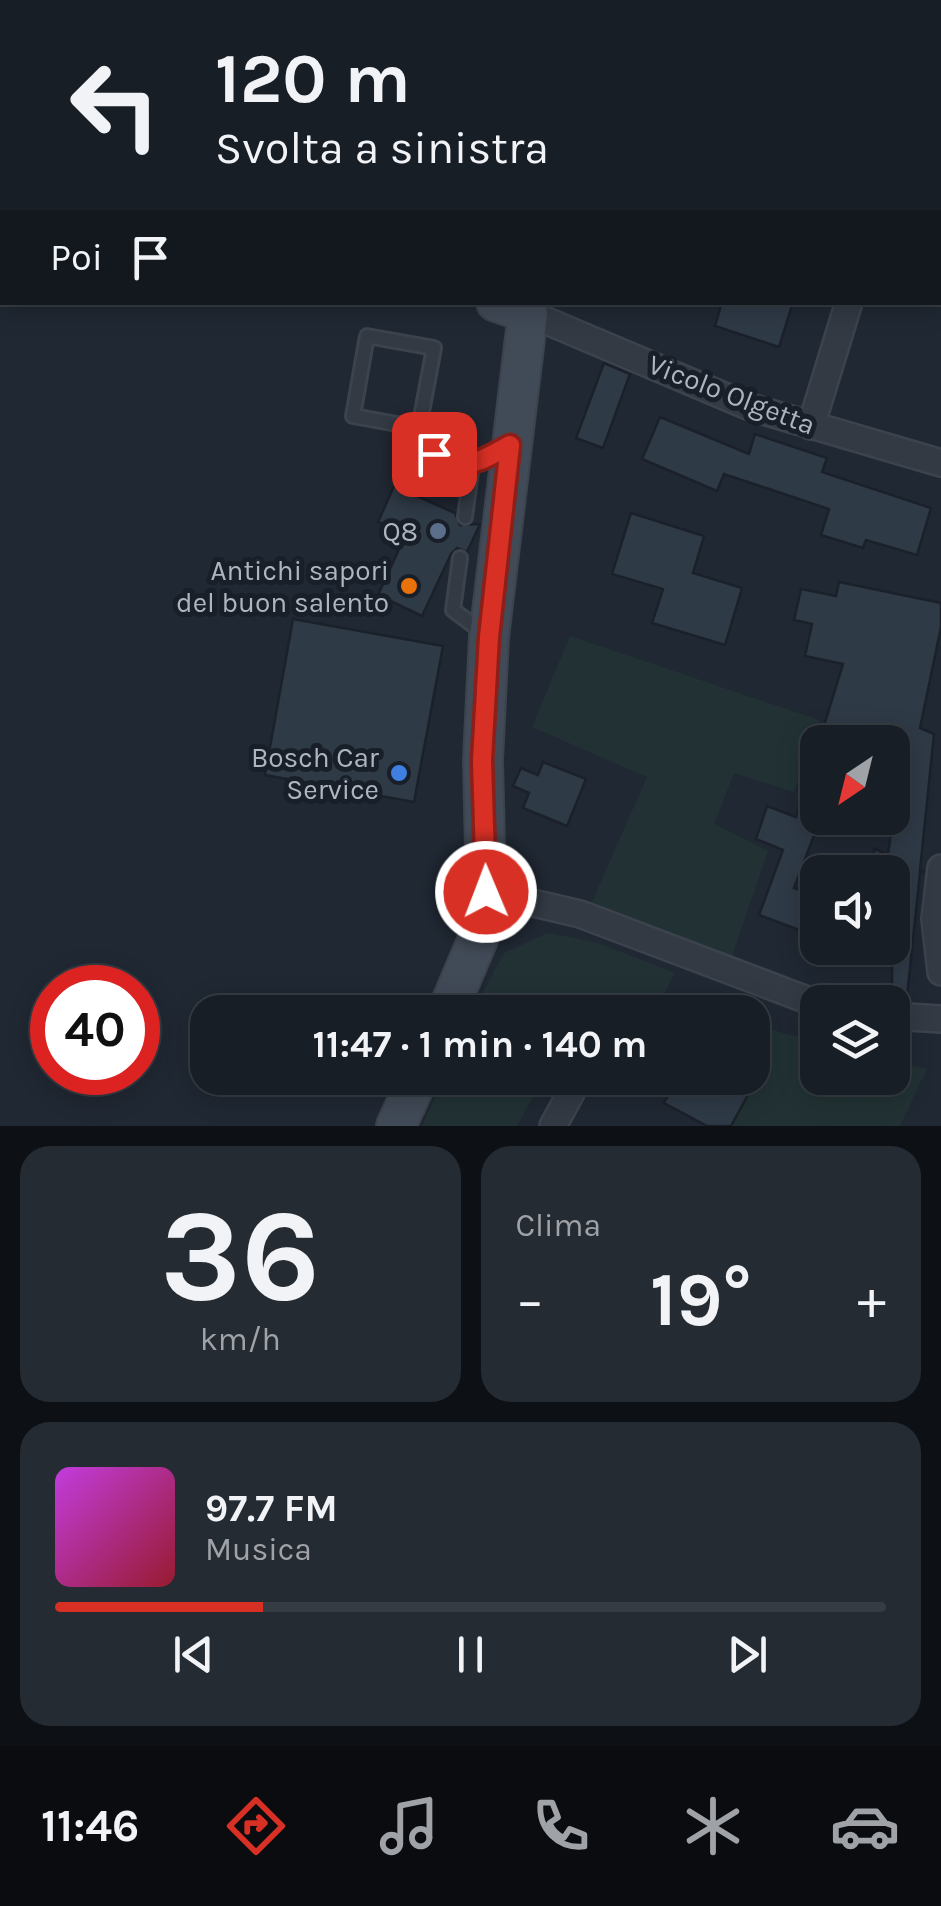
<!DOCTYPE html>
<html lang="it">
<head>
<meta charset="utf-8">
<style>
	:root { --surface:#181e26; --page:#252b32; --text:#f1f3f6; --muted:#9fa2a7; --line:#363c43; --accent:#d93025 }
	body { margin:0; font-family:Karla,sans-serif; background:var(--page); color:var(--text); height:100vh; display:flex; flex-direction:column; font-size:38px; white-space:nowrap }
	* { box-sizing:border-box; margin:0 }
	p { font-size:32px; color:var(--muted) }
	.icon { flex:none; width:55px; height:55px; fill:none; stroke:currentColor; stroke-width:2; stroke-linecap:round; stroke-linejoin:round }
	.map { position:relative; height:1126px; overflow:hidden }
	.drawer { display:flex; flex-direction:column; gap:20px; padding:20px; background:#0d1015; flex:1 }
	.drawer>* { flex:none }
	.banner { position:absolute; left:0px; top:0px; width:942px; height:305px; box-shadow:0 5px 25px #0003,0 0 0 2px var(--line); background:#181e26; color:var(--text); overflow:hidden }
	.needle { width:65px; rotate:215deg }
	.buttons { position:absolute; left:800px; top:725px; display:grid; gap:20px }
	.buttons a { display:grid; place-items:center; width:110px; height:110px; border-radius:20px; background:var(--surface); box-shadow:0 5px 25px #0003,0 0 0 2px var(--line); font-size:50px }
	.speed { position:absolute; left:30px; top:965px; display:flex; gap:20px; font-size:50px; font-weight:700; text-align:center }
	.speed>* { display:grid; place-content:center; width:130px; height:130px; border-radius:50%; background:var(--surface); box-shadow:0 5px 25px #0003,0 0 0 2px var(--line); line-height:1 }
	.speed .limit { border:15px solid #d22; background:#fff; color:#111 }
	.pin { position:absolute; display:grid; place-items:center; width:85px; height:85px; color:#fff; margin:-42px; border-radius:20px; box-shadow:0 5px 15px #0006 }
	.me { position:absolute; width:110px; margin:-55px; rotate:359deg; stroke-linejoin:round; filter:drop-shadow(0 0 8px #0008) }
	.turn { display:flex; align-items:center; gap:35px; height:210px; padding:0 50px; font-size:45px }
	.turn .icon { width:130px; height:130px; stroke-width:2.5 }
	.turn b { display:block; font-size:70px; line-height:85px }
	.then { display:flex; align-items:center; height:95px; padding:0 50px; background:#0003; gap:20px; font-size:38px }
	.big { font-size:75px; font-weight:700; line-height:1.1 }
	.drawer .widget { flex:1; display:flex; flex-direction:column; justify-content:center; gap:15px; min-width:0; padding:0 35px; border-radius:30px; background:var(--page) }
	.drawer .dial { align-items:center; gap:0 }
	.dial b { font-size:130px; line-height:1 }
	.song { display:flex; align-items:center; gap:30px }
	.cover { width:120px; height:120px; border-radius:15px; background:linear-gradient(135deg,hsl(290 70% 55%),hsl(350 70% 35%)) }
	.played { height:10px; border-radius:5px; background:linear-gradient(90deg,var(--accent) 25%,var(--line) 25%) }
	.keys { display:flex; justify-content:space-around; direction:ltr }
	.heat { display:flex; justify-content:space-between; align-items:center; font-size:55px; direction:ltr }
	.drawer .tiles { flex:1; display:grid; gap:20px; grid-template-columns:1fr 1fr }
	.widget:last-child { grid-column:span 2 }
	.trip { position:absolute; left:190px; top:995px; width:580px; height:100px; border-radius:30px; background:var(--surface); box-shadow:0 5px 25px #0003,0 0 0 2px var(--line); font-weight:700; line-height:100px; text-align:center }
	.tab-bar { display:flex; height:160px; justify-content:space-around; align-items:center; background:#0a0c0f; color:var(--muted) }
	.tab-bar .icon { width:70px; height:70px }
	.tab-bar .selected { color:var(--accent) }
	.tab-bar b { font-size:45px; color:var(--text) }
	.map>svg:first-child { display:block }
	.green { fill:#223234 }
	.building { fill:#2f3a47; stroke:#1b212a; stroke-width:2.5 }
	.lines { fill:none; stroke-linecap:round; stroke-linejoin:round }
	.lane-casing { stroke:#3c434d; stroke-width:18 }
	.street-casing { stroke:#3c434d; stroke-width:30 }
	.secondary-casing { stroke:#3c434d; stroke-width:42 }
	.lane { stroke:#333a44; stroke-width:12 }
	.street { stroke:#333a44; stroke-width:25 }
	.secondary { stroke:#414a57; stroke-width:38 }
	.route-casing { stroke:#8d1f18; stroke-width:25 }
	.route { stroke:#d93025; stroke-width:18 }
	.service-dot { fill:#5c6f8a; stroke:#191f28; stroke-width:4 }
	.food-dot { fill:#e8710a; stroke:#191f28; stroke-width:4 }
	.shop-dot { fill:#3f7fe0; stroke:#191f28; stroke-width:4 }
	.labels { text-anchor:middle; stroke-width:10; stroke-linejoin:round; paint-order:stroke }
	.street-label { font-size:28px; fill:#adb5c1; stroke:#191f28 }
	.poi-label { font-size:28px; fill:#adb5c1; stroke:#191f28; text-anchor:end }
</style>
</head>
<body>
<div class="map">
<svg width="941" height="1126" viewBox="0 0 941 1126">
	<rect width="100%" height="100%" fill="#202833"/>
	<!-- green -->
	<path class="green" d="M570 636 819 720 794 792 734 773 714 824 768 851 732 956 591 904 647 777 532 727Z
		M548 933 598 943 675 973 655 1012H472L504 953Z
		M772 1030 817 1042 818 1078H892L893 1062 927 1069 900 1126H727Z
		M444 1078H543L517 1126H422Z"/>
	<!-- building -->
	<path class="building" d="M722 302H793L779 347 715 326Z
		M604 363 630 374 603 448 576 438Z
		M660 417 749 454 755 434 827 458 822 472 931 508 917 555 866 540 863 548 821 535 829 509 724 474 717 491 642 459Z
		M394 486 455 513 460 525 480 524 467 552 457 548 451 554 422 616 378 595 406 534 378 522Z
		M631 513 704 536 693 573 742 588 725 645 652 623 663 589 612 574Z
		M839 582 941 603V627L920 728 934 734 920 870 924 872H920L907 997H892V966L848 949 892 948V872H869L875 849 888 855 902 752 892 750V742L849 738 848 742H819L843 664 805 656 812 624 794 620 801 589 836 596Z
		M293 619 443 646 414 802 265 775Z
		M543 762 586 779 567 826 523 808 529 793 513 786 521 768 538 775Z
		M813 762 818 763V825L794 888 818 896V937L759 915 783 850 756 839 767 806 796 817Z
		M678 1078H757L731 1126H707L664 1103Z"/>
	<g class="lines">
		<!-- lane casing -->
		<g class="lane-casing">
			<path id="lane" d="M203 0 204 2
				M419 428 353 416 367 336 434 348 419 428C430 453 444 467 472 465
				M465 517 472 465 507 446
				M460 558 453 610 485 634"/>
		</g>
		<!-- street casing -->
		<g class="street-casing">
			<path id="street" d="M613 2 614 0
				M927 2 928 0
				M940 108 941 107
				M531 302 528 313 750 407 941 463
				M811 426 849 302
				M941 868 935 919 941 972
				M486 892 580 914 818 1004
				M892 1016 941 1019
				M553 1126 579 1078"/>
		</g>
		<!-- secondary casing -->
		<g class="secondary-casing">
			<path id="secondary" d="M0 84 2 86
				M447 1012 478 939 486 892 483 760 489 637 528 313 496 302
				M396 1126 418 1078"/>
		</g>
		<!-- lane -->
		<use href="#lane" class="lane"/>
		<!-- street -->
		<use href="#street" class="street"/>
		<!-- secondary -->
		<use href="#secondary" class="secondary"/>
	</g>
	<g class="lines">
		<!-- route casing -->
		<g class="route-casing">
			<path id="route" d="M434 454C463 474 482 460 510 445L489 637 482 760 486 892"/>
		</g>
		<!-- route -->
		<use href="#route" class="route"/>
	</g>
	<!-- markers -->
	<circle class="service-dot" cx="438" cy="531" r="10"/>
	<circle class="food-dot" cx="409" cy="586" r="10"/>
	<circle class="shop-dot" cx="399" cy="773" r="10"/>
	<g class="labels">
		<!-- street labels -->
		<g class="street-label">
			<text transform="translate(732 394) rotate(21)" y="10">Vicolo Olgetta</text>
		</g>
		<!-- poi labels -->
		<g class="poi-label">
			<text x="418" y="541">Q8</text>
			<text x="389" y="580">Antichi sapori<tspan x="389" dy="32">del buon salento</tspan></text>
			<text x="379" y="767">Bosch Car<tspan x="379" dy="32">Service</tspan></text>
		</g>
	</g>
</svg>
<div class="buttons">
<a><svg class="needle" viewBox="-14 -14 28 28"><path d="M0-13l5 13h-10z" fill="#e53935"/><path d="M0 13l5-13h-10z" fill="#9fa2a7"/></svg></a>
<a><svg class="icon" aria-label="sound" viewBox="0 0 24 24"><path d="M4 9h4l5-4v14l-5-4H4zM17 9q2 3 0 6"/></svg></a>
<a><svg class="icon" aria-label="layers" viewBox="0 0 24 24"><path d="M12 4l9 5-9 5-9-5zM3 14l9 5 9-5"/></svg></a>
</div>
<div class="speed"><div class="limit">40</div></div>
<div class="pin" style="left:434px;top:454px;background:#d93025"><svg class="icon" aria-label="arrive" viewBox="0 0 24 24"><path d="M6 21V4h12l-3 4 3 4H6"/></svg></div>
<svg class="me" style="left:486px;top:892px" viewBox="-20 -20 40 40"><circle r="17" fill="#d93025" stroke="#fff" stroke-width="3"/><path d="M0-11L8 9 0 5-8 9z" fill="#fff"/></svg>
<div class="trip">11:47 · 1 min · 140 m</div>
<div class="banner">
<div class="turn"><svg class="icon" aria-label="left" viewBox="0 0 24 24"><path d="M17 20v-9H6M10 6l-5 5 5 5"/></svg><div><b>120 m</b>Svolta a sinistra</div></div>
<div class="then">Poi<svg class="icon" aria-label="arrive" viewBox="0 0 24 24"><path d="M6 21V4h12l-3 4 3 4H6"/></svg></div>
</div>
</div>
<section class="drawer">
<div class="tiles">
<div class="widget dial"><b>36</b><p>km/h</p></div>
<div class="widget"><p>Clima</p>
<div class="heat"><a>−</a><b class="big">19°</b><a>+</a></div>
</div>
<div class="widget">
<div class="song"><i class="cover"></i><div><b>97.7 FM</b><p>Musica</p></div></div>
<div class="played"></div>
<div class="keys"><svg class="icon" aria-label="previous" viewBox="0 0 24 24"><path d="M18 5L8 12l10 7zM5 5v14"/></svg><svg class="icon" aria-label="pause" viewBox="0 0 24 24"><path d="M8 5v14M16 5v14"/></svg><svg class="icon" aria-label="next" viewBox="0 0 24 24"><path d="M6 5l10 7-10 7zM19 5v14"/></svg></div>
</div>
</div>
</section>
<nav class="tab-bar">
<b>11:46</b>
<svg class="icon selected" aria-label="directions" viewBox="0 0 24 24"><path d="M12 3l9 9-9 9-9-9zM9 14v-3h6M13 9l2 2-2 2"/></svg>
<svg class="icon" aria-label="music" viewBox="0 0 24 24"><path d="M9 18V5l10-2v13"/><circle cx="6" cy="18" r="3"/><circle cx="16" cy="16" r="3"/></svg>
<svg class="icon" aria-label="phone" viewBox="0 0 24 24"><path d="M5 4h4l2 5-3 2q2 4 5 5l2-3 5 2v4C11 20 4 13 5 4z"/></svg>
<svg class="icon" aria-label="climate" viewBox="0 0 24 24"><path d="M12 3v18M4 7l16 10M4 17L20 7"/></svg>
<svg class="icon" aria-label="car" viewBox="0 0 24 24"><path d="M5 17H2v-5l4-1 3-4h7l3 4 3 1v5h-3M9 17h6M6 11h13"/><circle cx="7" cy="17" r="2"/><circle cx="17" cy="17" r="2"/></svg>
</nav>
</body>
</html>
